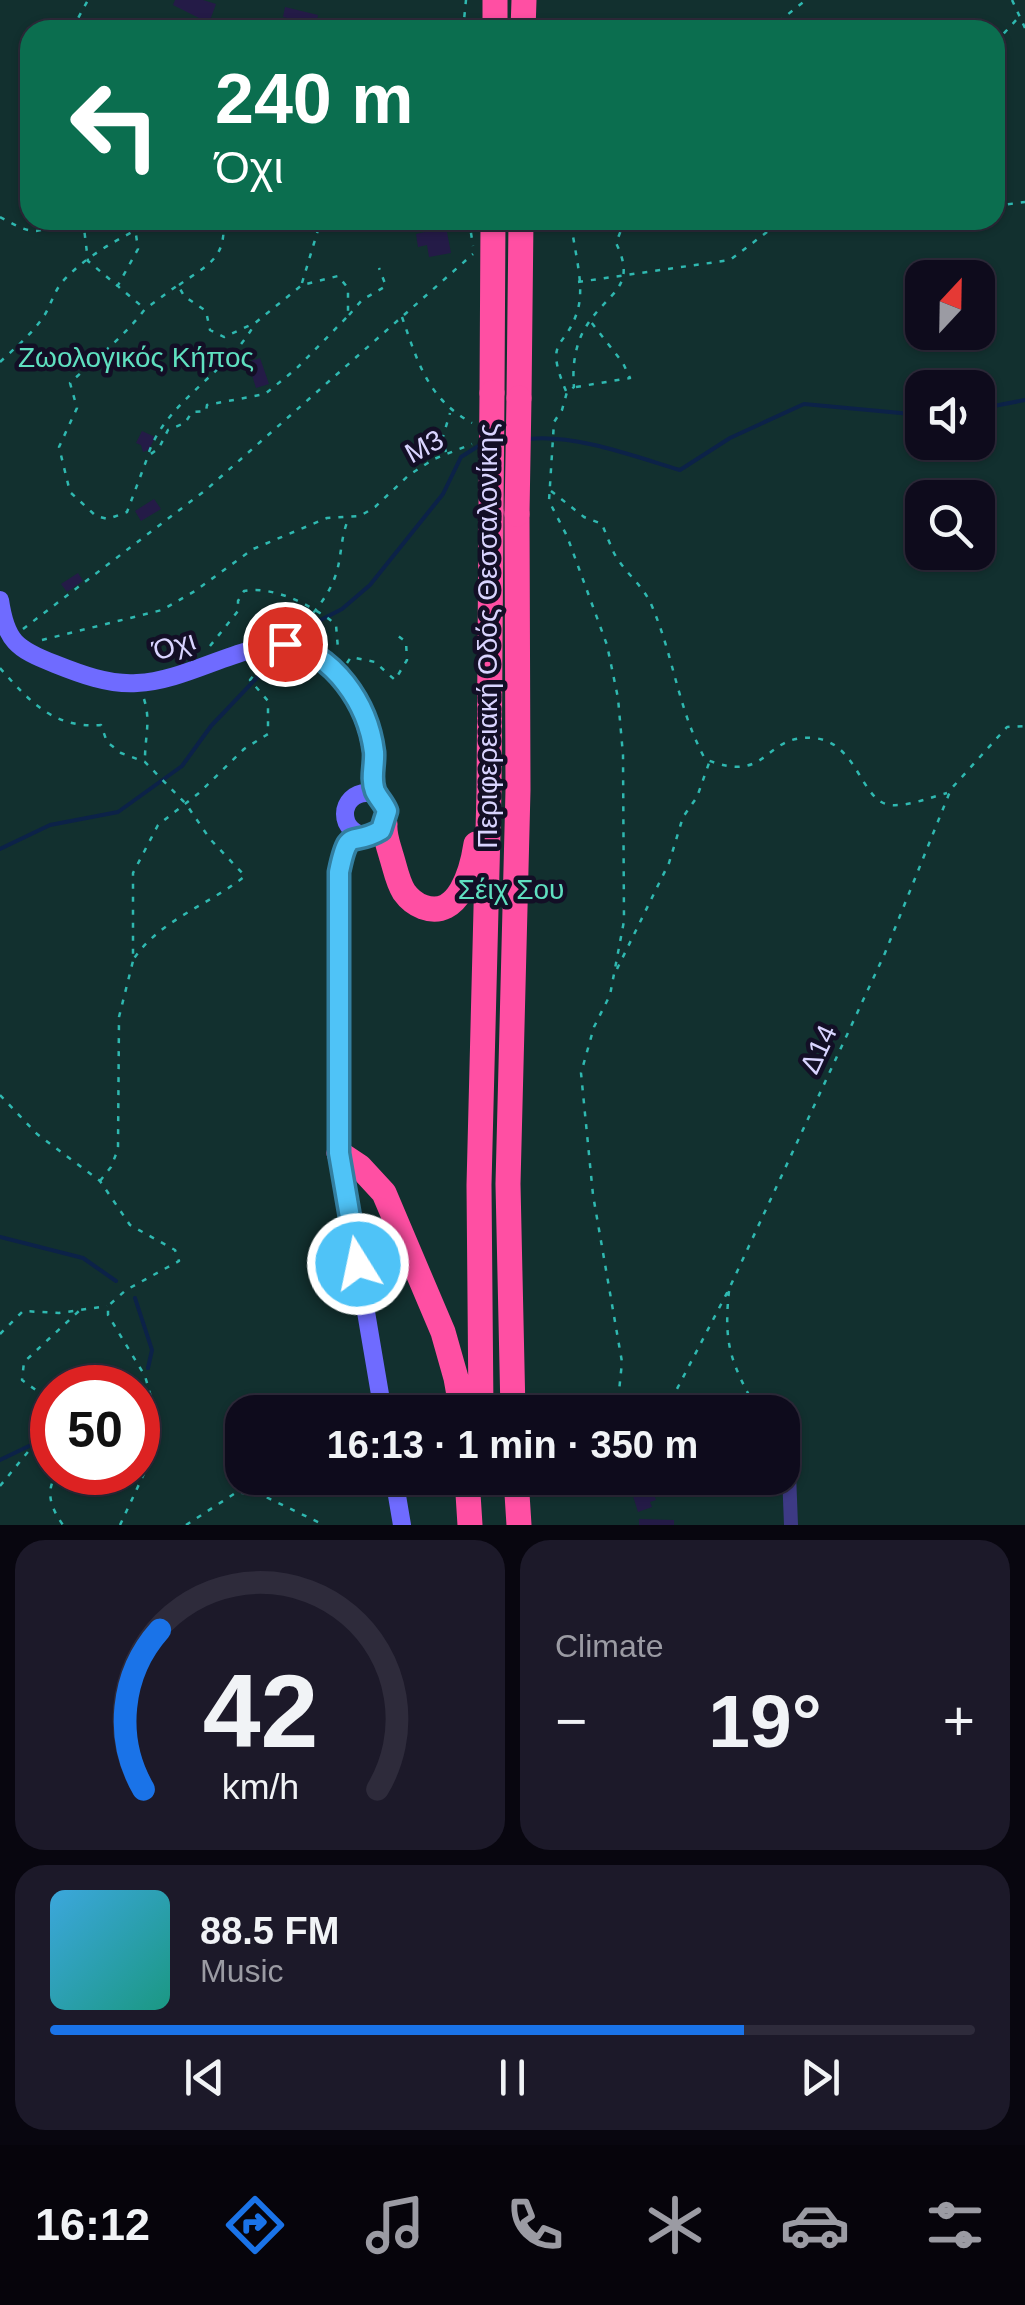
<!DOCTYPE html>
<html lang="en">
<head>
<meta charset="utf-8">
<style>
	:root { --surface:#0e0b1c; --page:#1c1929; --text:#f1f3f6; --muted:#9b9ba3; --line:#2e2b3b; --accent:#1a73e8 }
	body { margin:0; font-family:Helvetica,sans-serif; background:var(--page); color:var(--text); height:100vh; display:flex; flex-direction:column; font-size:38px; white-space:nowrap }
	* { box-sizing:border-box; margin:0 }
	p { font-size:32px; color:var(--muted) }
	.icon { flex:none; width:55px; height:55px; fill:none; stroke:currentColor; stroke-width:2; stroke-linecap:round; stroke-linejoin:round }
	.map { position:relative; height:1525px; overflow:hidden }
	.drawer { display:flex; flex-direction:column; gap:15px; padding:15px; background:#08060f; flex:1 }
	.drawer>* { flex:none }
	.guide { position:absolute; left:20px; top:20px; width:985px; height:210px; border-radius:30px; box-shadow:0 2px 8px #0004,0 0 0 2px var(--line); background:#0b6e4f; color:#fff; overflow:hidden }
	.needle { width:65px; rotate:22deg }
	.buttons { position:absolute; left:905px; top:260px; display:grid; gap:20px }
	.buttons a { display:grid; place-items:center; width:90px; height:90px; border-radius:20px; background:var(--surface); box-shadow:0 2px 8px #0004,0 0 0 2px var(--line); font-size:50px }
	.speed { position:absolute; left:30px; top:1365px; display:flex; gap:20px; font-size:50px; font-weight:700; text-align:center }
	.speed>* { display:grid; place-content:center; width:130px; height:130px; border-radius:50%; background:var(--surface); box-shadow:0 2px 8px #0004,0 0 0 2px var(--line); line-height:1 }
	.speed .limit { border:15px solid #d22; background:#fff; color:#111 }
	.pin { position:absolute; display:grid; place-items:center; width:85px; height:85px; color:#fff; margin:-42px; border:5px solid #fff; border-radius:50%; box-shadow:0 2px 10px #0007 }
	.me { position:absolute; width:110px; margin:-55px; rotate:350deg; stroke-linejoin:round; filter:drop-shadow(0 0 8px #0008) }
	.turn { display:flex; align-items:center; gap:35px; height:210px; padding:0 30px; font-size:45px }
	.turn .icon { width:130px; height:130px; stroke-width:2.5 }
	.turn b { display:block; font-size:70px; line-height:85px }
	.big { font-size:75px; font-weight:800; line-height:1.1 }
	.drawer .tile { flex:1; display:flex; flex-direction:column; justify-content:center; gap:15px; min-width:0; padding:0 35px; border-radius:30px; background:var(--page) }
	.drawer .dial { align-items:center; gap:0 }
	.dial svg { height:260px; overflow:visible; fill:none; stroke:var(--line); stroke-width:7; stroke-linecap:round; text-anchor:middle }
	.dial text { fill:var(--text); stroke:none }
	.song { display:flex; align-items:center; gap:30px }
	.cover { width:120px; height:120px; border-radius:15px; background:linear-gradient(135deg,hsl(200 70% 55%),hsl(170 70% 35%)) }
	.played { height:10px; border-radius:5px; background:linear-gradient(90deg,var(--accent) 75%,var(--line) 75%) }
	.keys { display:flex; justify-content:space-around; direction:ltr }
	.heat { display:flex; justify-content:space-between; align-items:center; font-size:55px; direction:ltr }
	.drawer .tiles { flex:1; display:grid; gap:15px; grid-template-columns:1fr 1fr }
	.tile:last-child { grid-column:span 2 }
	.trip { position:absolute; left:225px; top:1395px; width:575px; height:100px; border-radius:30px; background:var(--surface); box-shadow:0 2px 8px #0004,0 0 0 2px var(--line); font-weight:800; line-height:100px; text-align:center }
	.tab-bar { display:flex; height:160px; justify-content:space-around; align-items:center; background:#06040b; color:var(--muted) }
	.tab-bar .icon { width:70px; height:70px }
	.tab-bar .current { color:var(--accent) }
	.tab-bar b { font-size:45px; color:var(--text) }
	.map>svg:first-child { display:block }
	.green { fill:#12302f; fill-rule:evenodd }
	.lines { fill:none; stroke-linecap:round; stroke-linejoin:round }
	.stream { stroke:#0c2248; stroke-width:4 }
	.building { fill:#241b47 }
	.path { stroke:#2fb8b0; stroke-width:2.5; stroke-dasharray:5 8; stroke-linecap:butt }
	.street { stroke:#3d3a85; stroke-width:14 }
	.secondary { stroke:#6f6bff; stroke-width:18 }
	.highway { stroke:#ff4fa3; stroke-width:25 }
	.highway-bridge { stroke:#ff4fa3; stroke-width:25 }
	.route-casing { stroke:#337fa1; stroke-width:25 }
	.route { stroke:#4fc3f7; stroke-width:18 }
	.labels { text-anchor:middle; stroke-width:9; stroke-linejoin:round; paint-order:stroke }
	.park-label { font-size:28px; fill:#5fe0c0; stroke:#130f26 }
	.street-label { font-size:28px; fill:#d9d4ff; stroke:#130f26 }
</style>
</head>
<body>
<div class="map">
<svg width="1025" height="1525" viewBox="0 0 1025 1525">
	<rect width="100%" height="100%" fill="#130f26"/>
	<!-- green -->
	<path class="green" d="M0 0H1025V1525H0ZM30 30H995V220H30ZM922 278H978V332H922ZM922 388H978V442H922ZM922 498H978V552H922ZM52 1388H138V1472H52ZM242 1412H782V1478H242Z"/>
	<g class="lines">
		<!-- stream -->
		<path class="stream" d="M978 409 1025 400
			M529 439C575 434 636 457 680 470L730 438 804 404 922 415
			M311 625 342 609 370 585 443 494 461 457 480 445
			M0 849 50 825 118 812 182 766 211 726 269 665
			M0 1237 83 1258 116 1281
			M135 1298 152 1350 148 1368
			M135 1388 138 1383
			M0 1460 52 1435"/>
	</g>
	<!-- building -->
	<path class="building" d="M175 0H203L216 4 209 23 173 5Z
		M285 7 318 15 316 25 283 17Z
		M446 227 451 253 429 257 427 245 418 247 416 234Z
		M260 358 269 384 256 388 248 362Z
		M142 431 155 437 149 450 143 452 141 445 136 443Z
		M154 499 161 509 141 521 135 511Z
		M78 573 83 581 67 592 61 584Z
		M646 1492H653L656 1500 650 1502 652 1507 638 1512 633 1496Z
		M639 1519 674 1520V1525H639Z"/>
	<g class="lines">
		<!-- path -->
		<path class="path" d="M1012 0 1025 28
			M76 30V22L88 0
			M463 30 466 0
			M768 30 806 0
			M995 43 1019 17
			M995 206 1025 202
			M0 217C19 227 39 241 54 220
			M83 220 88 261 145 309C123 338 96 358 70 383L77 408 59 447 70 492 96 516 108 519 127 512 148 456 159 448 168 430 185 423 192 412 206 411 207 405 265 394 296 369 348 316V288L338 276 302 285 255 323 224 337 210 330 206 311 184 296 178 285 145 309
			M469 220 473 246
			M578 282 730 260 783 220
			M302 283 321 220
			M179 285C207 265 227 259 223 220
			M117 287 138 249 134 220
			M349 315 362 300 386 286 379 268
			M402 317C418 363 428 399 472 423
			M0 362C16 347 32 334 44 316 51 305 54 291 63 281 89 253 121 238 155 220
			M576 387 630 378 623 363 591 322
			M566 391C543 336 566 351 578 309 585 283 573 247 571 220
			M149 452C168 400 228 372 254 325
			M446 452 442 440 450 413
			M551 491 584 517 602 524C606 534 610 544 614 553 624 572 642 584 651 604 674 656 677 707 705 759 770 786 762 734 813 738 856 741 860 796 886 804 902 809 931 797 947 793
			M23 629 207 489 473 254
			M296 632C311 616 327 599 335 577 342 558 340 539 348 520
			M42 640 162 610 195 591 253 549 327 518 360 516 375 507 409 475 434 459 472 444
			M210 646 238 611V601L244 591C273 586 306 603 329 619L336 625 338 649
			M347 663 351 657 375 662 395 680 407 660 406 642 393 632
			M0 668C29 701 54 729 101 725L107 742 121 753 145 762 186 804 210 839 245 876C209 905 159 920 133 960
			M144 699C151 721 145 736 145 759
			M617 969 669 863 683 817 697 797 709 763
			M0 1095 37 1134 100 1181 130 1225 175 1250 179 1261 126 1290 108 1306V1315L145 1376 159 1425 138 1437
			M100 1181 111 1167 118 1149 119 1017 133 961V873L158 825 199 793 244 749 268 734V701L250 680 261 666
			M729 1291C723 1347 732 1364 758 1412
			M0 1334 23 1311 59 1313 107 1306
			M620 1412 618 1401 622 1362 593 1195 581 1073 594 1027 610 995 624 921 623 755 618 698 607 645 567 536 549 501 554 422 562 410 567 392 574 387C572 367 575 343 587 325 608 292 638 288 616 243L625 220
			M665 1412 729 1289 885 953 951 789 1007 727 1025 726
			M58 1472C44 1491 51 1508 63 1525
			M0 1486 45 1431 44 1396 22 1380 24 1362 80 1310
			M120 1525 148 1465 159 1426
			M186 1525 237 1492 266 1497 324 1525"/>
		<!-- street -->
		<path class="street" d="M782 1463 789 1473 791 1525"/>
		<!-- secondary -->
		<path class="secondary" d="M0 600C6 641 16 649 55 664 80 674 109 685 137 683 213 680 297 594 350 692 366 721 374 747 372 780
			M345 814a21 21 0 1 1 42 0a21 21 0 1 1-42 0Z
			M347 842 339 873V1153L383 1412
			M394 1478 402 1525"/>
		<!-- highway -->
		<path class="highway" d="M495 0V30
			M523 30 524 0
			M492 393 493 220
			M519 398 521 220
			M385 824C384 835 388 844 391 855 395 867 397 881 404 892 409 899 415 904 423 907 459 920 472 870 476 844
			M339 1153 360 1167 384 1193 443 1332 456 1378 462 1412
			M481 1412 479 1185 489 791 491 512
			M513 1412 508 1184 518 790 517 514
			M467 1478 470 1525
			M516 1478 519 1525"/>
		<!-- highway-bridge -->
		<path class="highway-bridge" d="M491 512 492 393
			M517 514 519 398"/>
	</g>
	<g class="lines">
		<!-- route casing -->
		<g class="route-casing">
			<path id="route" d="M285 644C334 653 368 704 374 752 375 765 370 778 375 791 378 798 384 803 387 811L381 830C351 848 349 824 339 872V1153L358 1264"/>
		</g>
		<!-- route -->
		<use href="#route" class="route"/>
	</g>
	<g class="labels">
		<!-- park labels -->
		<g class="park-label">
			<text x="136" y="367">Ζωολογικός Κήπος</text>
			<text x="511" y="899">Σέιχ Σου</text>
		</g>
		<!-- street labels -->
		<g class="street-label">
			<text transform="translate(424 446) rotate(-28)" y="10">Μ3</text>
			<text transform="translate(487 636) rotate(-90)" y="10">Περιφερειακή Οδός Θεσσαλονίκης</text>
			<text transform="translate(174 645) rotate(-17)" y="10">Όχι</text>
			<text transform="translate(818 1049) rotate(-65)" y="10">Δ14</text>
		</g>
	</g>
</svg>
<div class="buttons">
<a><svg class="needle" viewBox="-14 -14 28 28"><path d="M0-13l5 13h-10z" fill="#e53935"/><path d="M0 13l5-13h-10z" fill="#9b9ba3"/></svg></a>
<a><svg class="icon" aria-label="sound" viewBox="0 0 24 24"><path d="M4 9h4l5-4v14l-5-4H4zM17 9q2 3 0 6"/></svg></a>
<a><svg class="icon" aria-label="search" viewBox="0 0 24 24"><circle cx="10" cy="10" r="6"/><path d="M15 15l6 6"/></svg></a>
</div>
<div class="speed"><div class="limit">50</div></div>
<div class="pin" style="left:285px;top:644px;background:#d93025"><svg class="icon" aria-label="arrive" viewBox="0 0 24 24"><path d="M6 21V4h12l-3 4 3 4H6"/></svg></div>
<svg class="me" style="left:358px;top:1264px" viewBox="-20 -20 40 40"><circle r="17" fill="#4fc3f7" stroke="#fff" stroke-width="3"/><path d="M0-11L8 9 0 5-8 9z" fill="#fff"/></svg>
<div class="trip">16:13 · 1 min · 350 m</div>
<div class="guide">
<div class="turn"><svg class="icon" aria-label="left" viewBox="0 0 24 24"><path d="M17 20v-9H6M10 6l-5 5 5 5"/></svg><div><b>240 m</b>Όχι</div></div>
</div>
</div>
<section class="drawer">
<div class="tiles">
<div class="tile dial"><svg viewBox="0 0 100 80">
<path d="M14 69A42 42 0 1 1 86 69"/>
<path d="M14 69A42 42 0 0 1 19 20" stroke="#1a73e8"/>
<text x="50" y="56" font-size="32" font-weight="700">42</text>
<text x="50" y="72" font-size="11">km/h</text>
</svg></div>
<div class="tile"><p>Climate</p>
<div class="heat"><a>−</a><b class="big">19°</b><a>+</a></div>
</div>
<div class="tile">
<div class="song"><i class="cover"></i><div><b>88.5 FM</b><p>Music</p></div></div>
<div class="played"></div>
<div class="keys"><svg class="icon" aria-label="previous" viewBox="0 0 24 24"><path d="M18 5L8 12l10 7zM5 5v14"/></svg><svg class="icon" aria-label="pause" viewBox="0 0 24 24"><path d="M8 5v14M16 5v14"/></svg><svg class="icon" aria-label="next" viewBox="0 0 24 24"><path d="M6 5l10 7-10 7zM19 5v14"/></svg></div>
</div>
</div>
</section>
<nav class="tab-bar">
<b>16:12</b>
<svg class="icon current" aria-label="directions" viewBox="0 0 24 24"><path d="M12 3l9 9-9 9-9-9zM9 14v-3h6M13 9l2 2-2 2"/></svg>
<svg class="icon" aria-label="music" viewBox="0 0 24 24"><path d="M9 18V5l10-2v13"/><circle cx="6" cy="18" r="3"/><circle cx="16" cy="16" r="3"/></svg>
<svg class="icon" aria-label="phone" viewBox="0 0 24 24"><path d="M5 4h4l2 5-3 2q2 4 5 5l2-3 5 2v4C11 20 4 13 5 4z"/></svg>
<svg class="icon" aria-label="climate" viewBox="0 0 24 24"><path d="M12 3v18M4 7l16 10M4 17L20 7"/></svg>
<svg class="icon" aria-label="car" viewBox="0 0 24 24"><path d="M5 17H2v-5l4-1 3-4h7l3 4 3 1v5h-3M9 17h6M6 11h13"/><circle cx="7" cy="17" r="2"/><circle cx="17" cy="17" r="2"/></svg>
<svg class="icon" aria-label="filters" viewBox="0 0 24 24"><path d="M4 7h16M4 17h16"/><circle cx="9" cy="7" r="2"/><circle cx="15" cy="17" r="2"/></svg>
</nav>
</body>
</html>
